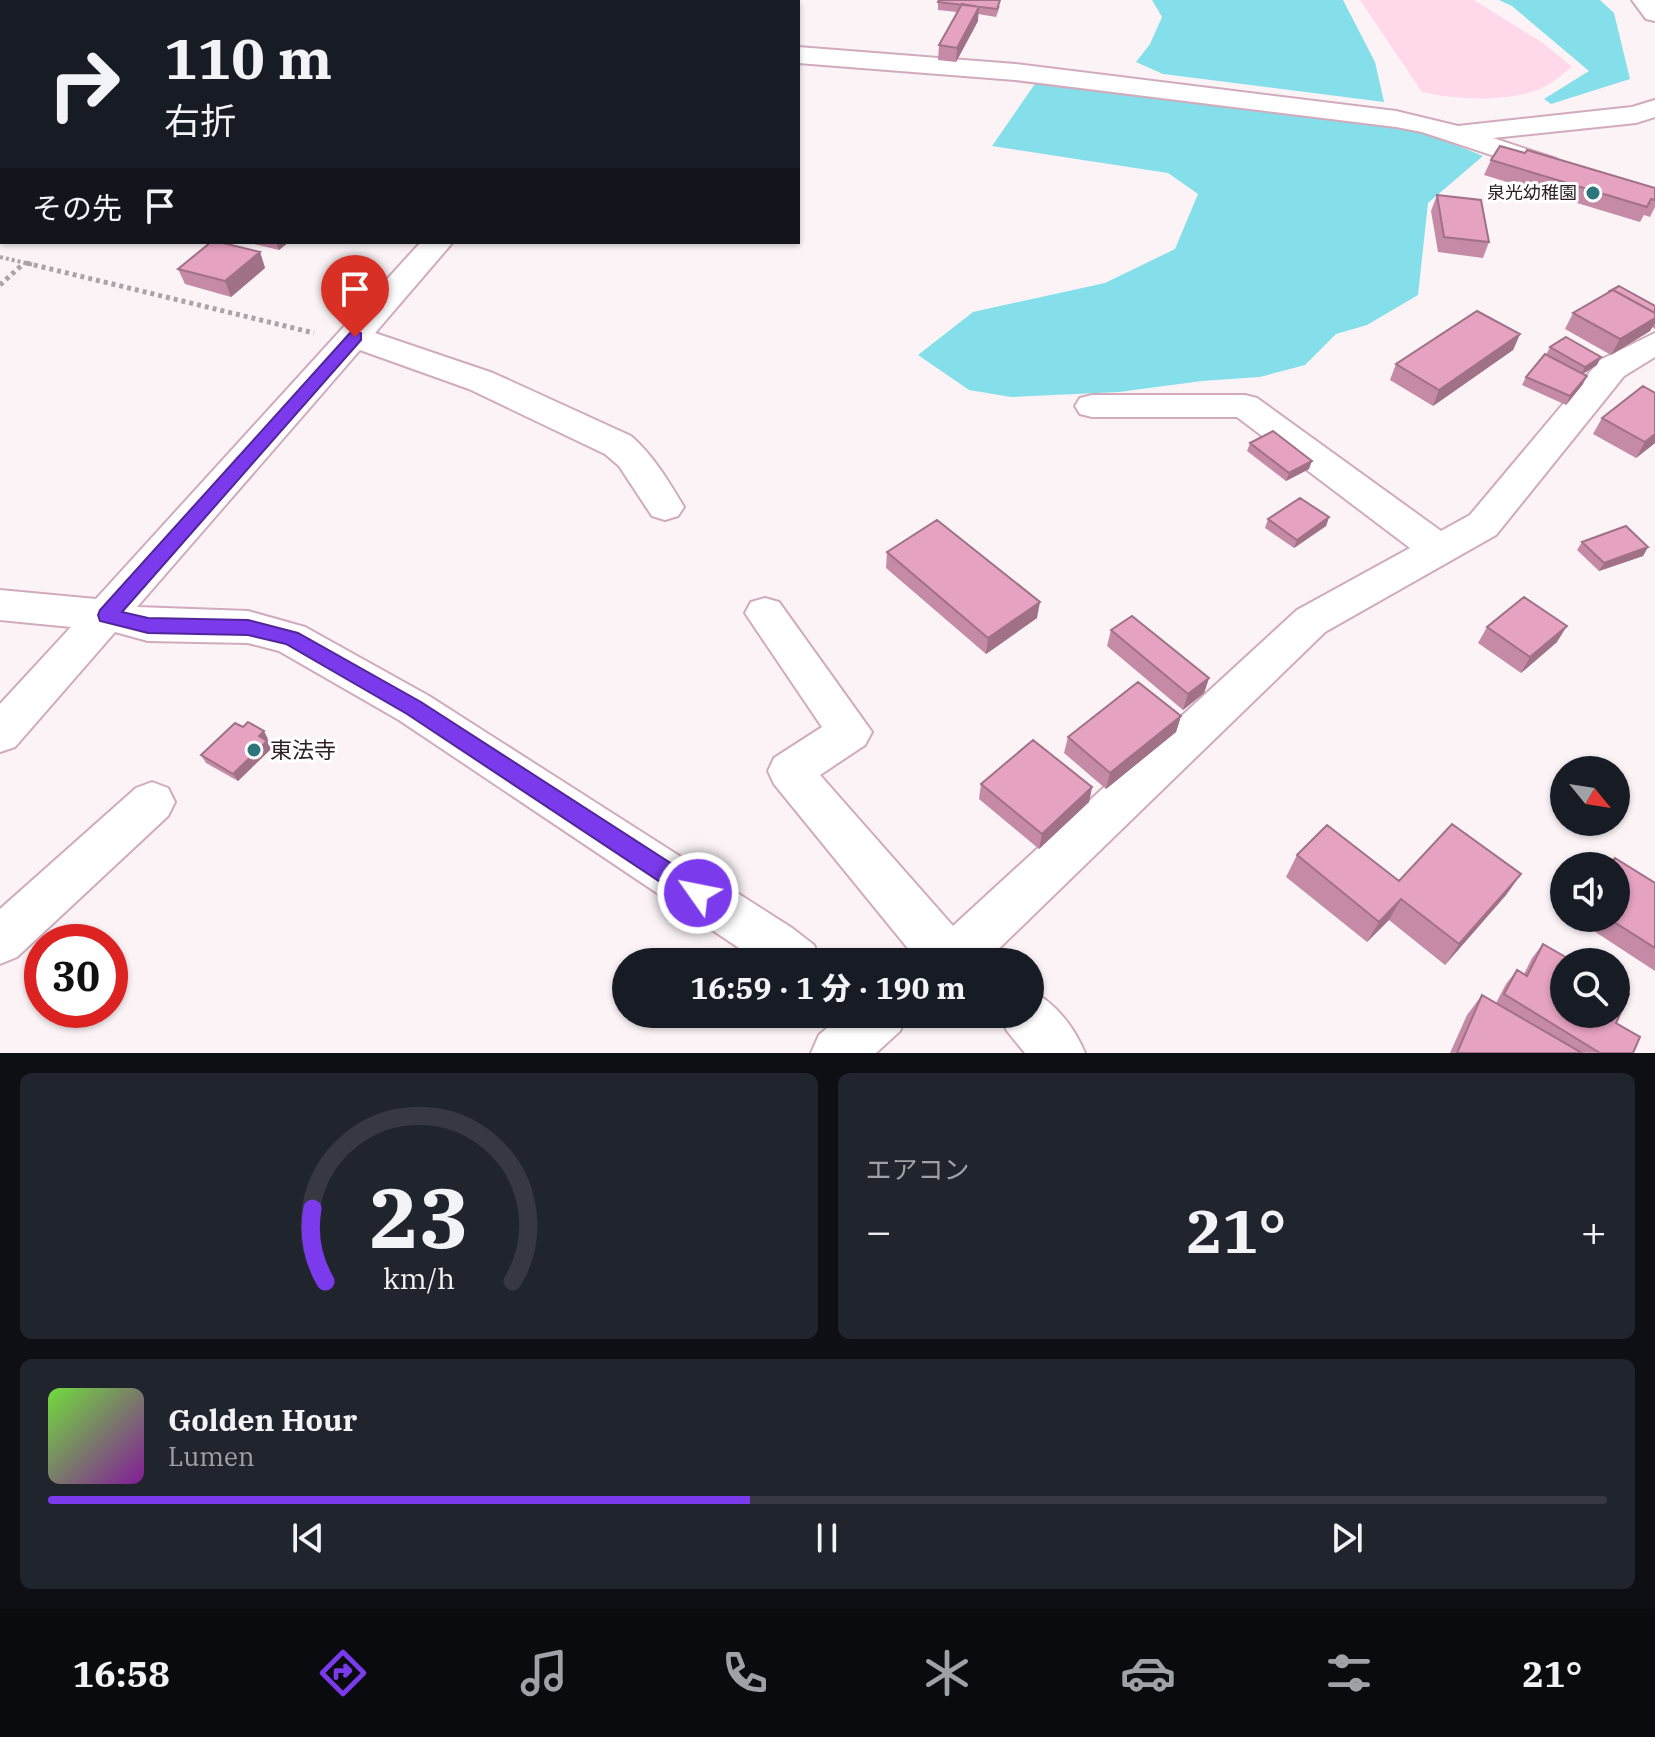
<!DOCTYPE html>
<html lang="ja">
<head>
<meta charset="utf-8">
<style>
	:root { --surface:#171b24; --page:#20242c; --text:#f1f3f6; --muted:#9ea1a6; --line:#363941; --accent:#7c3aed }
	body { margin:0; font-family:"IBM Plex Serif","Noto Sans JP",serif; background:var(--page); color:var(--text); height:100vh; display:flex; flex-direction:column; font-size:30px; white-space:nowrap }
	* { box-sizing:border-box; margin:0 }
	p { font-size:26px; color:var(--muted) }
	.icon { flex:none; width:44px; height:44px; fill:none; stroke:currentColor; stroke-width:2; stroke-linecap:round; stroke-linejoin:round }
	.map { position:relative; height:1053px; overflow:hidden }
	.sheet { display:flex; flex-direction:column; gap:20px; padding:20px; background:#0d0f14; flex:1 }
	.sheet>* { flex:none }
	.hud { position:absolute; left:0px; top:0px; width:800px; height:244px; box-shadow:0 2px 6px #0004; background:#171b24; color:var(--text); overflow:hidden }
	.needle { width:52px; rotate:120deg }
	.controls { position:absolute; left:1550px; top:756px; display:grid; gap:16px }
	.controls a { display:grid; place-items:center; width:80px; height:80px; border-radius:50%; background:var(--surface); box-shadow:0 2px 6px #0004; font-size:40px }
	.speed { position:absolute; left:24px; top:924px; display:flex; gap:16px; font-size:40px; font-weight:700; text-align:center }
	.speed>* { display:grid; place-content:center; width:104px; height:104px; border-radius:50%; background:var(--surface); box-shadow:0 2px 6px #0004; line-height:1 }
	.speed .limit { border:12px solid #d22; background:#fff; color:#111 }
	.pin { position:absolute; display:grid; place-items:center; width:68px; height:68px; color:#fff; margin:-82px -34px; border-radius:50% 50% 50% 0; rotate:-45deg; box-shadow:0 0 8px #0007 }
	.pin .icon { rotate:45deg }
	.me { position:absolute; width:88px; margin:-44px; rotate:303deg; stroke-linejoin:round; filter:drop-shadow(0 0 6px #0008) }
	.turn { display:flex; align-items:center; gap:28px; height:168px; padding:0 32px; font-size:36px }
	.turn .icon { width:104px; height:104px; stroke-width:2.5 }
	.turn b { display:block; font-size:56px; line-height:68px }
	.then { display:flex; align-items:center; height:76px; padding:0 32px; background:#0003; gap:16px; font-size:30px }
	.big { font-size:60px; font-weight:800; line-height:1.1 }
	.sheet .card { flex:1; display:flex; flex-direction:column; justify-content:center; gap:12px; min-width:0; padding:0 28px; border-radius:12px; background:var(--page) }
	.sheet .dial { align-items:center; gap:0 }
	.dial svg { height:208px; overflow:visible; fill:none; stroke:var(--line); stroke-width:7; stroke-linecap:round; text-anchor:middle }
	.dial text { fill:var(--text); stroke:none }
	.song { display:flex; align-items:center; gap:24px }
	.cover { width:96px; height:96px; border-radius:12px; background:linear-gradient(135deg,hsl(100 70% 55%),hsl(290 70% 35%)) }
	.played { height:8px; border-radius:4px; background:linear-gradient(90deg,var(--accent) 45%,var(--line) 45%) }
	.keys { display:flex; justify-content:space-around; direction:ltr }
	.heat { display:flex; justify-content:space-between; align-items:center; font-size:44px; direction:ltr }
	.sheet .tiles { flex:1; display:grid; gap:20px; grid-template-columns:1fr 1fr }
	.card:last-child { grid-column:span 2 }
	.trip { position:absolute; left:612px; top:948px; width:432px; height:80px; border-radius:40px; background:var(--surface); box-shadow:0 2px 6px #0004; font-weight:800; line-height:80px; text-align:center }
	.tabs { display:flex; height:128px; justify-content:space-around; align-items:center; background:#090b0e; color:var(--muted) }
	.tabs .icon { width:56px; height:56px }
	.tabs .selected { color:var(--accent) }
	.tabs b { font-size:36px; color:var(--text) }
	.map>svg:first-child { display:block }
	.green { fill:#ffd9e9 }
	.water { fill:#84dfea }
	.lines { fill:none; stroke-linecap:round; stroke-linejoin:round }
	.minor-casing { stroke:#d1abbc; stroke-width:4 }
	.path-far1 { stroke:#ada2a7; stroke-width:4; stroke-dasharray:3 3; stroke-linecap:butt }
	.path { stroke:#ada2a7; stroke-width:5; stroke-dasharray:4 4; stroke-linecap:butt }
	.minor { fill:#fff; fill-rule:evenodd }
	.wall { fill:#c58ba6 }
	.shaded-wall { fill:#a07187 }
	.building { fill:#e5a2c1; stroke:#a07187; stroke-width:2 }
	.route { fill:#7c3aed; stroke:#51269a; stroke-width:2 }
	.poi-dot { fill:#2d767e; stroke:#fff; stroke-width:3 }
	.labels { text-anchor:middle; stroke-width:6; stroke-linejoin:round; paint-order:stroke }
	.far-poi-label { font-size:18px; fill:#2e2026; stroke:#fff; text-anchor:end }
	.poi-label { font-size:22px; fill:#2e2026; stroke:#fff; text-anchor:start }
</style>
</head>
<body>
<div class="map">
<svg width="1655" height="1053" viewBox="0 0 1655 1053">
	<rect width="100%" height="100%" fill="#fbf3f6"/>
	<!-- green -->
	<path class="green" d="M1360 0H1474L1543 43 1572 67C1564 73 1555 81 1546 86 1514 103 1456 100 1422 92Z"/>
	<!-- water -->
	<path class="water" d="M1152 0H1343L1375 62 1384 102 1163 74 1136 62 1150 44 1162 17Z
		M1499 0H1600L1614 13 1630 79 1551 104 1544 99 1589 71 1512 6Z
		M1037 81 1419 130 1483 156 1428 203 1418 295 1367 325 1336 334 1305 365 1260 377 1202 381 1119 392 1011 397 969 390 918 355 973 312 1105 283 1175 249 1198 194 1168 173 992 146Z"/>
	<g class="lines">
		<!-- minor casing -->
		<g class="minor-casing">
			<path id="minor" d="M629 0H655L628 2Z
				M1632 0H1655V21L1646 19Z
				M798 47 1015 64 1396 111 1458 126 1632 107 1655 100V117L1636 123 1493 138 1556 159 1560 165 1556 171 1546 173 1422 132 1396 127 1015 80 798 63Z
				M0 75H2V91H0Z
				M2 159V177L0 178V160Z
				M421 242H453L375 333 493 373 631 436C653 455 669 482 684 507L678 516 665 520 652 516 619 466 605 454 469 389 360 350 137 607 248 611 305 627 429 696 792 928 814 945 821 962H760L399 720 279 651 248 643 148 641 115 632 15 747 0 752V704L71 627 0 620V590L96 599Z
				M1655 333V357L1624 376 1496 535 1325 632 985 962H919L774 784 768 771 774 758 822 727 745 613 751 602 765 598 779 602 872 732 865 745 820 775 953 926 1297 610 1410 548 1237 417H1092L1080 414 1075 406 1080 398 1092 395H1245L1257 398 1441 531 1470 515 1600 360Z
				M152 782 168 788 175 802 168 816 17 957 0 964V909L136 788Z
				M1030 991C1055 1001 1075 1029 1085 1053H1025L1007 1031 999 1014H1030Z
				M843 1014H908L900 1031 876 1053H811L819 1035Z"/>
		</g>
		<!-- path-far1 -->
		<path class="path-far1" d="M306 2 311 0
			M0 257 34 265"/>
		<!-- path -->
		<path class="path" d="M26 263 314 333
			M0 285 23 264"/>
		<!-- minor -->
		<use href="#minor" class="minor"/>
	</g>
	<!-- wall -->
	<path class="wall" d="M938 2 1000 6 996 17 978 14V21L956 62 938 60 939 45 957 12 938 10Z
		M1491 160 1655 188V207L1650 217 1644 215 1640 222 1484 175Z
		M1437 195 1489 242 1483 258 1438 252 1431 211Z
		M246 242H289L279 250Z
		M260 252 265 268 231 297 185 284 178 269Z
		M1655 306V329L1652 327 1650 331 1611 355 1565 329 1573 313Z
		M1520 334 1513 350 1433 406 1390 380 1396 364Z
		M1550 347 1597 365 1583 374V384L1566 405 1522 385 1526 377 1546 355Z
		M1602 418 1655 443 1636 458 1593 434Z
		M1250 443 1309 469 1286 481 1247 451Z
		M1329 517 1326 526 1294 548 1265 528 1268 519Z
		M1582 542 1648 547 1643 556 1599 571 1577 550Z
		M887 552 1037 618 986 654 886 568Z
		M1487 627 1557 642 1521 673 1478 643Z
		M1111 630 1209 678 1204 693 1183 710 1107 646Z
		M1181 716 1176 732 1106 789 1064 753 1068 737Z
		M268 739 266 741 271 749 238 781 206 763 201 755Z
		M981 784 1092 787 1089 802 1039 849 979 799Z
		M1297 855 1399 881 1521 874 1506 895 1445 965 1389 920 1367 942 1286 877Z
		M1615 858 1655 883V971L1574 918H1616V866H1609Z
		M1543 944 1616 1023 1633 1053H1450L1467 1015 1482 995 1496 1003 1506 984 1517 970 1524 974 1532 958Z"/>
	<!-- shaded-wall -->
	<path class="shaded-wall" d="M979 7 978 21 956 62 957 48Z
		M276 242H289L279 250Z
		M260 252 265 268 231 297 225 281Z
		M1655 318V323L1650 331 1611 355 1620 339Z
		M1520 334 1513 350 1433 406 1439 390Z
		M1601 357 1597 365 1581 375 1585 367Z
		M1587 376 1583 384 1566 405 1570 396Z
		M1655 434V443L1636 458 1645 442Z
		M1312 461 1309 469 1286 481 1289 473Z
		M1329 517 1326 526 1294 548 1297 540Z
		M1648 547 1643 556 1599 571 1604 563Z
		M1040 602 1037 618 986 654 988 638Z
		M1567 626 1557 642 1521 673 1530 657Z
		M1209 678 1204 693 1183 710 1188 694Z
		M1181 716 1176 732 1106 789 1110 773Z
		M264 731 268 739 263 744 259 736Z
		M267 741 271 749 238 781 233 774Z
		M1092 787 1089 802 1039 849 1042 834Z
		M1521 874 1506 895 1445 965 1459 944Z
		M1401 899 1389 920 1367 942 1379 922Z"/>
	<!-- building -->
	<path class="building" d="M431 0H481L486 2H436Z
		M939 0H1000L997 9 938 2Z
		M962 4 979 7 957 48 939 45Z
		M1500 146 1525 153 1527 150 1655 188V200L1651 199 1647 207 1491 160Z
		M1437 195 1481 200 1489 242 1444 237Z
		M211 242H219L260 252 225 281 178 269Z
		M1619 286 1655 306V313L1613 290 1608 292Z
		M1613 290 1655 313V318L1620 339 1573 313Z
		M1477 311 1520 334 1439 390 1396 364Z
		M1566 337 1601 357 1585 367 1550 347Z
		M1545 354 1587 376 1570 396 1526 377Z
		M1643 386 1655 393V434L1645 442 1602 418Z
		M1273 431 1312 461 1289 473 1250 443Z
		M1300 498 1329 517 1297 540 1268 519Z
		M937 520 1040 602 988 638 887 552Z
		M1626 526 1648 547 1604 563 1582 542Z
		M1524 597 1567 626 1530 657 1487 627Z
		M1132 616 1209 678 1188 694 1111 630Z
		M1138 682 1181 716 1110 773 1068 737Z
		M248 722 264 731 259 736 267 741 233 774 201 755 235 723 243 727Z
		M1033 740 1092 787 1042 834 981 784Z
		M1452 824 1521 874 1459 944 1401 899 1379 922 1297 855 1327 825 1399 881Z
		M1615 858 1655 883V948L1608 918H1616V866H1610Z
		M1543 944 1574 962H1564V1014H1616V987L1629 994 1616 1023 1640 1037 1633 1053H1600L1504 994 1517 970 1527 976Z
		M1482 995 1582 1053H1457Z"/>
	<!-- route -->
	<path class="route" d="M355 332 361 333V340L122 612 148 618 248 620 298 633 421 702 706 886 709 893 706 901 698 904 689 901 407 714 286 644 248 635 148 633 100 621 98 615 100 610 350 333Z"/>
	<!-- markers -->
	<g class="poi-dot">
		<circle cx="1593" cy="193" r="8"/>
		<circle cx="254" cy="750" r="8"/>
	</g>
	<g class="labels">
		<!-- far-poi labels -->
		<g class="far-poi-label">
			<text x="1577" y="199">泉光幼稚園</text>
		</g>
		<!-- poi labels -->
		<g class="poi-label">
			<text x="270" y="758">東法寺</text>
		</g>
	</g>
</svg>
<div class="controls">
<a><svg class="needle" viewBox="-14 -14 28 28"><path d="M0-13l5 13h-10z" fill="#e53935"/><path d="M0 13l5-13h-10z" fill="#9ea1a6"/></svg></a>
<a><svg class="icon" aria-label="sound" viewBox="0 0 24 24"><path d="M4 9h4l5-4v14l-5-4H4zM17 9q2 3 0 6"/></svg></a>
<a><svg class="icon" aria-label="search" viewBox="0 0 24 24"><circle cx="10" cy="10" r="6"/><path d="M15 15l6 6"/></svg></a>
</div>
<div class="speed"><div class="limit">30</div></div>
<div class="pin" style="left:355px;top:337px;background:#d93025"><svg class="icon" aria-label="arrive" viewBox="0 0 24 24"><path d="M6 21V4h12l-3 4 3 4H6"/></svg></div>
<svg class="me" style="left:698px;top:893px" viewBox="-20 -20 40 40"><circle r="17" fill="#7c3aed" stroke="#fff" stroke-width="3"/><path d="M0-11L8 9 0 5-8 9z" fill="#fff"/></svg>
<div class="trip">16:59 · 1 分 · 190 m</div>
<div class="hud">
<div class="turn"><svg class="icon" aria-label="right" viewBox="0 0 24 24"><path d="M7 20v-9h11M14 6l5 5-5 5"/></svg><div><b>110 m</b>右折</div></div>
<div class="then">その先<svg class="icon" aria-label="arrive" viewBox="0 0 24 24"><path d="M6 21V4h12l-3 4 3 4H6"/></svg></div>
</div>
</div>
<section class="sheet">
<div class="tiles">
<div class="card dial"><svg viewBox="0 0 100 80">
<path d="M14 69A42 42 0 1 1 86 69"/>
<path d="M14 69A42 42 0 0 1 9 41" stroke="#7c3aed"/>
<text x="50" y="56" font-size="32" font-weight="700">23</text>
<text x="50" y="72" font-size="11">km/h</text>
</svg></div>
<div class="card"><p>エアコン</p>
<div class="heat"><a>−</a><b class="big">21°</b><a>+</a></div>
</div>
<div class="card">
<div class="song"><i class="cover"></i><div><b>Golden Hour</b><p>Lumen</p></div></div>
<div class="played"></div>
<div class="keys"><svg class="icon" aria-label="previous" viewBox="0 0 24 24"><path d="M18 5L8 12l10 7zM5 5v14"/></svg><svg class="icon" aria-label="pause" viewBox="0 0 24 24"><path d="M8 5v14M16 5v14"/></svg><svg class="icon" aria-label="next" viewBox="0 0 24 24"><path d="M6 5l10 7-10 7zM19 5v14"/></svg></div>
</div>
</div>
</section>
<nav class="tabs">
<b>16:58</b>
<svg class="icon selected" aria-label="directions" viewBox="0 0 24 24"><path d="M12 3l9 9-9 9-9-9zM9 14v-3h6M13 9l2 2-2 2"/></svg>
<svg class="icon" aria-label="music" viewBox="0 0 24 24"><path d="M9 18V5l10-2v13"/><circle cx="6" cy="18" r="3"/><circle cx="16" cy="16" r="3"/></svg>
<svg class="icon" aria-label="phone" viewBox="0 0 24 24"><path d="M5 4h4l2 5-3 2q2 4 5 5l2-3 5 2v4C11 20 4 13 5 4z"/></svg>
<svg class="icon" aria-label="climate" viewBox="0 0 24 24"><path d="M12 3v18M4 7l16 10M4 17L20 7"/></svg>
<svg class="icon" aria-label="car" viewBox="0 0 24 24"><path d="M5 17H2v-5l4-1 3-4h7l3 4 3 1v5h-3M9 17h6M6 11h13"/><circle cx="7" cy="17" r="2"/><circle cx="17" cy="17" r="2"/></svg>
<svg class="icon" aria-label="filters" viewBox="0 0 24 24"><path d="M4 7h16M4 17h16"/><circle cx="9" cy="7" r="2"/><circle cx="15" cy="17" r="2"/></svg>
<b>21°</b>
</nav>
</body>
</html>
